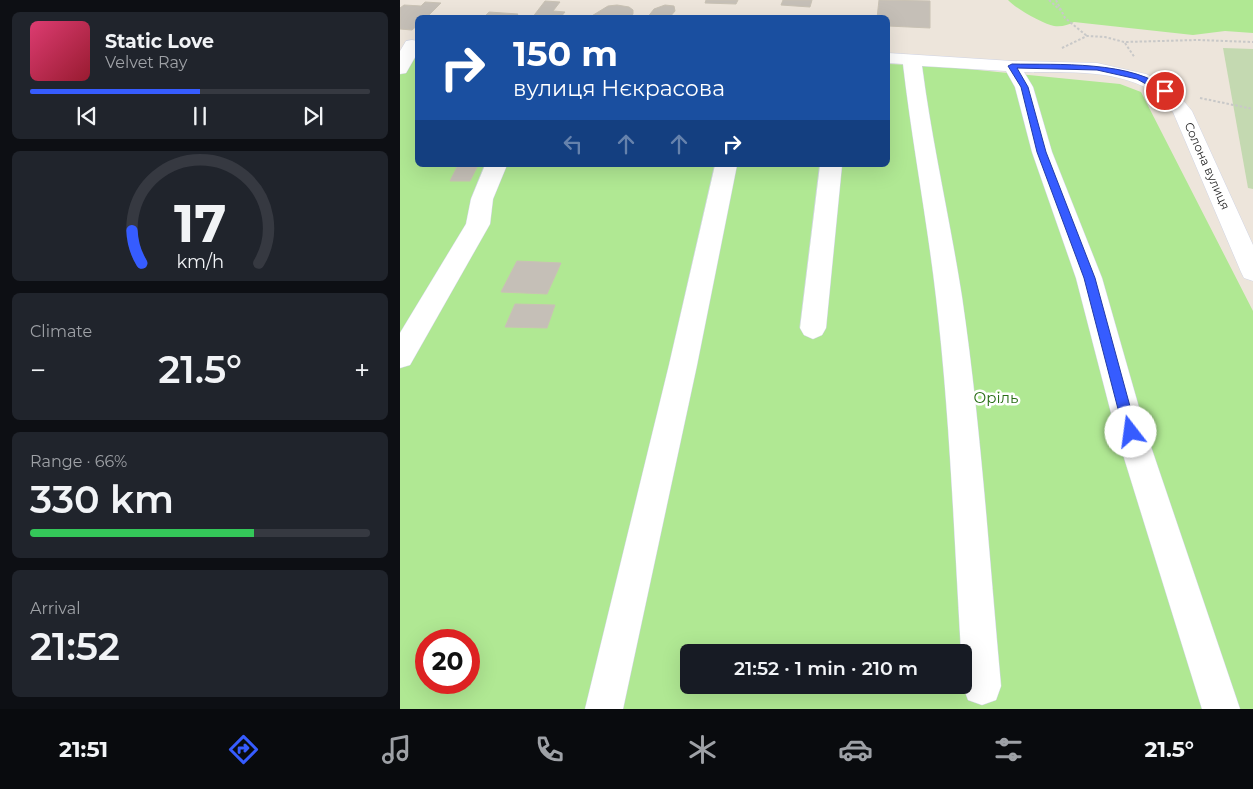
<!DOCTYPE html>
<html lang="en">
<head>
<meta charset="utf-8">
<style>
	:root { --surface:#171b24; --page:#20242c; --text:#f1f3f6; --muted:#9ea1a6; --line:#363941; --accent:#365cff }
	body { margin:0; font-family:Montserrat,sans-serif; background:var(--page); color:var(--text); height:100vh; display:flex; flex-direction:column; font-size:19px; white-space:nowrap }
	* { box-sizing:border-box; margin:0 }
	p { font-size:16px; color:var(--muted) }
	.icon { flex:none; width:28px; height:28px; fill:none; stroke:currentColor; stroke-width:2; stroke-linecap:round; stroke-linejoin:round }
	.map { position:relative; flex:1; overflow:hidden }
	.drawer { display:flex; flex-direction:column; gap:12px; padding:12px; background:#0d0f14; width:400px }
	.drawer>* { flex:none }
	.hud { position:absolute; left:15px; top:15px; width:475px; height:152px; border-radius:8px; box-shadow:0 5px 20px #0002; background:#1a4fa0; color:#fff; overflow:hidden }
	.speed { position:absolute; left:15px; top:629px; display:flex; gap:10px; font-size:25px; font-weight:700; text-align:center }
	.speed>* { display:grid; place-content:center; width:65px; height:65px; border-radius:50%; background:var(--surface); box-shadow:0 5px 20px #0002; line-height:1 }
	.speed .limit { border:8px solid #d22; background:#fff; color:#111 }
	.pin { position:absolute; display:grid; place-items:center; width:42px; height:42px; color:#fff; margin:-21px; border:2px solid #fff; border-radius:50%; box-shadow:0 1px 5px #0007 }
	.me { position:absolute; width:55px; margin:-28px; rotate:345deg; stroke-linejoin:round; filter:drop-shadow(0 0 4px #0008) }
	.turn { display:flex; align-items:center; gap:18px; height:105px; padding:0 15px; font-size:22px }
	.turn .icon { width:65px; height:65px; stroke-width:2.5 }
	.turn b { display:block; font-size:35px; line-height:42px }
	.lanes { display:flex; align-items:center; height:48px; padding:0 15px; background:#0003; justify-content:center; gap:25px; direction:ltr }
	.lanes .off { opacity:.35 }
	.big { font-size:38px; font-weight:600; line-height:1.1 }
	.drawer .widget { flex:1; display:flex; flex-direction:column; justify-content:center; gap:8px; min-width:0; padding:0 18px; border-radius:8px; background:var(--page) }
	.drawer .dial { align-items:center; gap:0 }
	.dial svg { height:130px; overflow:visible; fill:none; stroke:var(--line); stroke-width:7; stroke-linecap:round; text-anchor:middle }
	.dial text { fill:var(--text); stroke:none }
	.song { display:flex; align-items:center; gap:15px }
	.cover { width:60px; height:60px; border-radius:8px; background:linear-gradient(135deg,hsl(340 70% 55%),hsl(350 70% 35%)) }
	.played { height:5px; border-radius:2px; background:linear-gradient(90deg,var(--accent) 50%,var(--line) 50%) }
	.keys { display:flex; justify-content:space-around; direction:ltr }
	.heat { display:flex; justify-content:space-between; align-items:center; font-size:28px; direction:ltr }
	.charge { height:8px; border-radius:4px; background:linear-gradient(90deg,#34c759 66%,var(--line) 0) }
	.trip { position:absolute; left:280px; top:644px; width:292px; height:50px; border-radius:8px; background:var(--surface); box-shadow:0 5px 20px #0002; font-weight:600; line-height:50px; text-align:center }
	.menu { display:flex; height:80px; justify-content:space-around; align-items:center; background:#090b0e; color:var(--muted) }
	.menu .icon { width:35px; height:35px }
	.menu .active { color:var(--accent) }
	.menu b { font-size:22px; color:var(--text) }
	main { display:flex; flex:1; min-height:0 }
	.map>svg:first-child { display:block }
	.green { fill:#b0e893; fill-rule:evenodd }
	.cemetery { fill:#c4d9b1 }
	.building { fill:#c5bfb7; stroke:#c9c2b4 }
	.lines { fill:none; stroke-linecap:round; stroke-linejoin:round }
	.minor-casing { stroke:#d0d4e4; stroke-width:1 }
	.path { stroke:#c8c8c8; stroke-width:2; stroke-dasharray:2.5 2; stroke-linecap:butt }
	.minor { fill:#fff; fill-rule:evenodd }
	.route { fill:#365cff; stroke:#233ca6 }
	.labels { text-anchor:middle; stroke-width:5; stroke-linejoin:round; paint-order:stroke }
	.far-street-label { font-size:12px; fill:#2a2a2a; stroke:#fff }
	.park-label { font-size:15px; fill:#276d14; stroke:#fff }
</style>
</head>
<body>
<main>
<section class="drawer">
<div class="widget">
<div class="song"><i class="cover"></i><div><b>Static Love</b><p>Velvet Ray</p></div></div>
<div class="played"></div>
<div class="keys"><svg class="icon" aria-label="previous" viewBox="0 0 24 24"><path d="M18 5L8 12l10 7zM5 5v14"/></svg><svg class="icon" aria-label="pause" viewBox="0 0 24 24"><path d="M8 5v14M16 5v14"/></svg><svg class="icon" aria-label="next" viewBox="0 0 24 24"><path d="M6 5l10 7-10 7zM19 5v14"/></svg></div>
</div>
<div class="widget dial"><svg viewBox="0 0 100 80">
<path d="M14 69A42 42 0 1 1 86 69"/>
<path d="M14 69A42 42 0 0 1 8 49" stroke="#365cff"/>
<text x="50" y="56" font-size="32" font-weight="700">17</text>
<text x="50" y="72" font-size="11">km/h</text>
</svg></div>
<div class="widget"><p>Climate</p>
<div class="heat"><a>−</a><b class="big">21.5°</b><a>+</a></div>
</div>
<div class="widget"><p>Range · 66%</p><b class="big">330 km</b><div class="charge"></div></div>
<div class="widget"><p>Arrival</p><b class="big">21:52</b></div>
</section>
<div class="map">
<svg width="853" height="709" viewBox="0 0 853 709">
	<rect width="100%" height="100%" fill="#ede5db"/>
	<!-- green -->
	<path class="green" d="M608 0H853V33L825 31 793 35 674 22C668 25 662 27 654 26 643 24 615 8 608 0Z
		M0 52H17L18 165H488V64L537 66 720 84 741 92 853 311V709H0ZM26 640H69V682H26ZM289 652H564V685H289Z"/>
	<!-- cemetery -->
	<path class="cemetery" d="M823 48 853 49V189L848 188Z"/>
	<!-- building -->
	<path class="building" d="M306 0H338L336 4 305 3Z
		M383 0H412L410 7 381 5Z
		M479 0 530 1V28L488 26V18H477Z
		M145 1 160 2 153 11 165 12 160 18H132Z
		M25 2 41 3 26 18H18V25L12 30 0 29V8L4 5 21 6Z
		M217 5 229 7 233 10V14L230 18 190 17 208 6Z
		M265 5 274 6 275 11 269 18H247L254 9Z
		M89 12 118 14 115 18H83Z
		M58 165H78L70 181H50Z
		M117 261 161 263 147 294 101 292Z
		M115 304 155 305 147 328 105 327Z"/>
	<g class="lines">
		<!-- minor casing -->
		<g class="minor-casing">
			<path id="minor" d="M12 40 18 41V52L6 73 0 74V51L6 41Z
				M488 53 612 61 697 63 746 74 772 87 792 111 853 245V281L844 278 841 272 773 112C768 107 763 99 758 95 720 68 668 73 624 72L633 87 652 152 702 278 746 432 840 709H802L716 432 676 278 632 152 615 87 606 71 522 66C532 143 550 220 562 297 581 426 589 556 601 686L596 700 582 705 568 700 563 686 564 652H561C554 534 550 415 536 297 527 219 512 142 503 64L488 63Z
				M85 165H107L93 199 90 224 10 365 0 368V333L66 224 71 199Z
				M315 165H337L297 365 223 709H185L269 365Z
				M420 165H442L426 328 422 335 413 339 404 335 400 328Z"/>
		</g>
		<!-- path -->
		<path class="path" d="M649 0 660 10
			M656 0 665 18 687 36
			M725 43 735 58
			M662 48 687 36 705 37 724 42 798 40 853 42
			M800 98 853 109"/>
		<!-- minor -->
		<use href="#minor" class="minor"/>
	</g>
	<!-- route -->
	<path class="route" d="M612 64C656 65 734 60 769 91L762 93 737 79 697 70 617 68 628 87 646 152 695 278 737 432 731 437 724 432 684 278 637 152 621 87 608 66Z"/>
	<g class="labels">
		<!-- far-street labels -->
		<g class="far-street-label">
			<text transform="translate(807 166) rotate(66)" y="4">Солона вулиця</text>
		</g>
		<!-- park labels -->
		<g class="park-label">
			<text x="596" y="403">Оріль</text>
		</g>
	</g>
</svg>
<div class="speed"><div class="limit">20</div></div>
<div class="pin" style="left:765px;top:91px;background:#d93025"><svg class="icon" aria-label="arrive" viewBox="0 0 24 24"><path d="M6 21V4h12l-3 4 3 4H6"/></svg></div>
<svg class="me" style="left:731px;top:432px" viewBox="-20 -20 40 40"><circle r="19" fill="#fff"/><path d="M0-13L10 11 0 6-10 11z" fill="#365cff"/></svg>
<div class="trip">21:52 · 1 min · 210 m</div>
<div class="hud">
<div class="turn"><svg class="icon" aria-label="right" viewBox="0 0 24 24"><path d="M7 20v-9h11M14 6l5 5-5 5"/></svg><div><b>150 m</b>вулиця Нєкрасова</div></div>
<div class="lanes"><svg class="icon off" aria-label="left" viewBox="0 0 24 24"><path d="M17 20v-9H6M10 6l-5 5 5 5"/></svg><svg class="icon off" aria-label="ahead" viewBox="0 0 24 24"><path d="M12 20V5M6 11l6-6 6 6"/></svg><svg class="icon off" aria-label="ahead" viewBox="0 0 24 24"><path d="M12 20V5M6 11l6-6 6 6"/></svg><svg class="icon" aria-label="right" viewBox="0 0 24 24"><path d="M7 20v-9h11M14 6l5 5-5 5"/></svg></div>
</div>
</div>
</main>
<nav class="menu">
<b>21:51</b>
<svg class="icon active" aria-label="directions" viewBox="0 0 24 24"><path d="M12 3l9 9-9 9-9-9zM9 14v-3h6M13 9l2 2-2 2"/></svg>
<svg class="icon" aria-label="music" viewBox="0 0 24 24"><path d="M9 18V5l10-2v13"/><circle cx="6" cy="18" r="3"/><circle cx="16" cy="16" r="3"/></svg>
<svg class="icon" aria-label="phone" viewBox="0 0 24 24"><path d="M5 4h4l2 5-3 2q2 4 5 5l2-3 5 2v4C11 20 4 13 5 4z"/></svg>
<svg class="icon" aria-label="climate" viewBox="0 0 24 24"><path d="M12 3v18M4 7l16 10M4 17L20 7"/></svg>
<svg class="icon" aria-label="car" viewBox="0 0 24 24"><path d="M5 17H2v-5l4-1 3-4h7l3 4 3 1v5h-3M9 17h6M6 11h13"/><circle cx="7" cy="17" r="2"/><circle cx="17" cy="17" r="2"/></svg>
<svg class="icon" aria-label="filters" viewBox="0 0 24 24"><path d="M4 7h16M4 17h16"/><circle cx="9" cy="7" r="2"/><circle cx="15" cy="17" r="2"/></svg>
<b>21.5°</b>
</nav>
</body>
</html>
